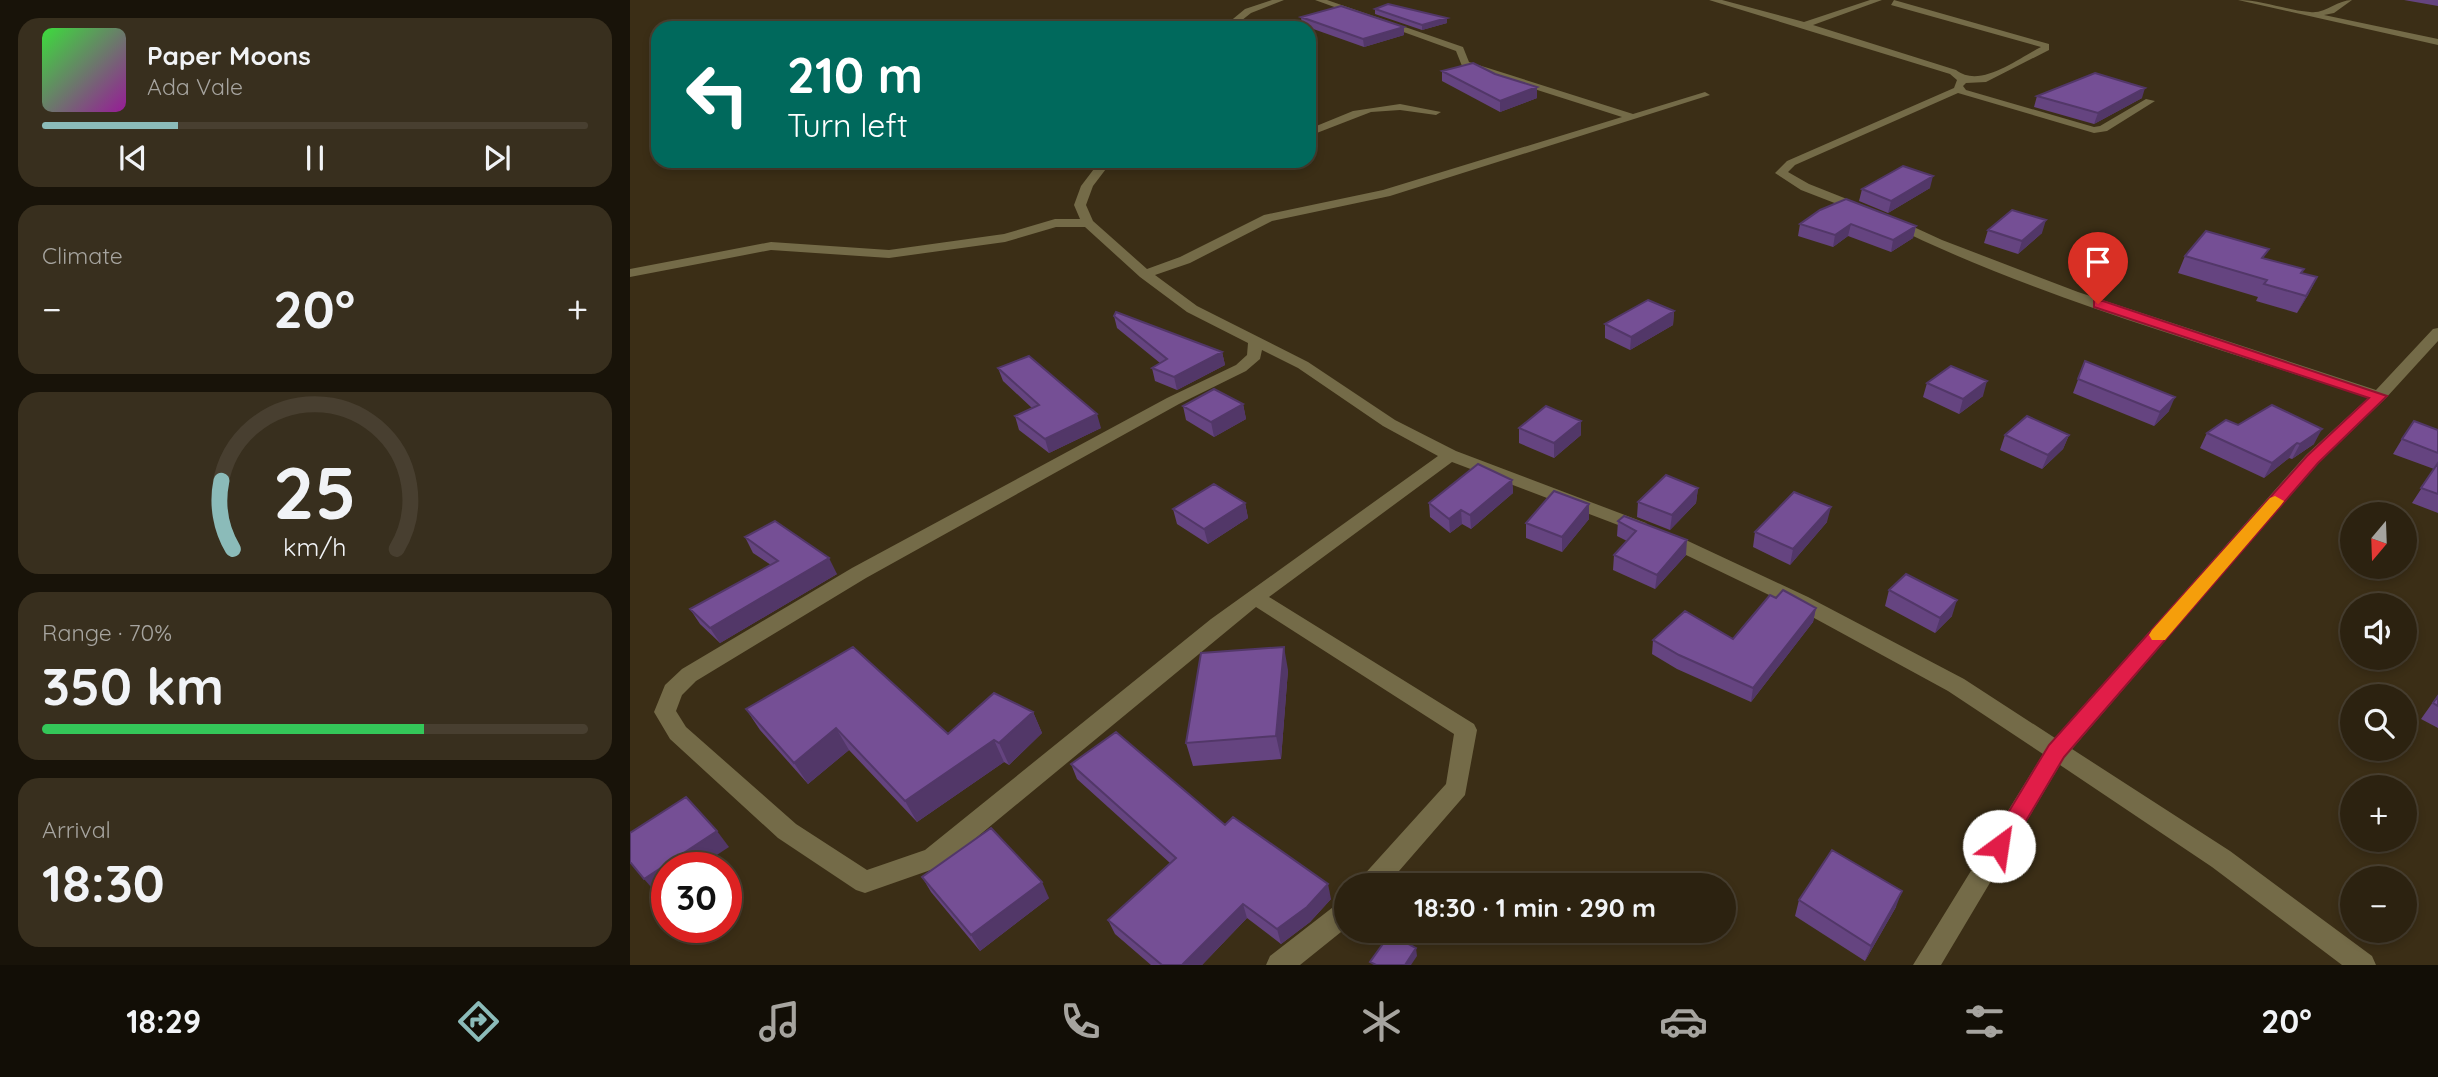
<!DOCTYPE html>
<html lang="en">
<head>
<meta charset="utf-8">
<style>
	:root { --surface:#2c2210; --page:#382f1e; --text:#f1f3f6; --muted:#a6a49f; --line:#483f30; --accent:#8bbbb9 }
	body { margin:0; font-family:Quicksand,sans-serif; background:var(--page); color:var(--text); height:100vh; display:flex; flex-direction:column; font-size:26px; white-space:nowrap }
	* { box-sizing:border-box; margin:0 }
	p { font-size:23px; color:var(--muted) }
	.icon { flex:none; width:38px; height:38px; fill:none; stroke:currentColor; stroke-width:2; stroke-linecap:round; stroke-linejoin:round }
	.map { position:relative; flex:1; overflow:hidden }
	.panel { display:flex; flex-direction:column; gap:18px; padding:18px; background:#181309; width:630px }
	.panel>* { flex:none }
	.top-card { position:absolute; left:21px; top:21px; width:665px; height:147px; border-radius:21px; box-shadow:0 4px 10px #0003,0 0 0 2px var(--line); background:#00695c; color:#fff; overflow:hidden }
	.needle { width:46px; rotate:199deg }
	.tools { position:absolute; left:1710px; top:502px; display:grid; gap:14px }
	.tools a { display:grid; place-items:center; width:77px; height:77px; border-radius:50%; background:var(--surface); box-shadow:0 4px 10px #0003,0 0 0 2px var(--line); font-size:35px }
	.speed { position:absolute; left:21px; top:852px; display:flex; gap:14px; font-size:35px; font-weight:700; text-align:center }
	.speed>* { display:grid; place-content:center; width:91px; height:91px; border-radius:50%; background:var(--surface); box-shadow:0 4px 10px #0003,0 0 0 2px var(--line); line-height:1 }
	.speed .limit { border:10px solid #d22; background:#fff; color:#111 }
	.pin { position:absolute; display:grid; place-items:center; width:60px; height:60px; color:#fff; margin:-72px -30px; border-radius:50% 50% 50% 0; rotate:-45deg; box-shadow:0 0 7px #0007 }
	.pin .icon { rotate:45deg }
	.me { position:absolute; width:77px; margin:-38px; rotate:31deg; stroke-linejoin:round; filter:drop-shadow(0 0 5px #0008) }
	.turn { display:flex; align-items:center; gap:24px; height:147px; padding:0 21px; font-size:32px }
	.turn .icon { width:91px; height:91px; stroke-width:2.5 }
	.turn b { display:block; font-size:49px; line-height:60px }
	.big { font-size:52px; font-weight:800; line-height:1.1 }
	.panel .card { flex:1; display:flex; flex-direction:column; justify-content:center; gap:10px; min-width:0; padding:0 24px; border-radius:21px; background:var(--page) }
	.panel .dial { align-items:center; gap:0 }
	.dial svg { height:182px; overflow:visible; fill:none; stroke:var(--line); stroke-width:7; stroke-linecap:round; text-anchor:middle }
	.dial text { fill:var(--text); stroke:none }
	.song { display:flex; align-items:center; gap:21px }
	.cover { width:84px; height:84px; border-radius:10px; background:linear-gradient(135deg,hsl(120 70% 55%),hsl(300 70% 35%)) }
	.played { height:7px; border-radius:4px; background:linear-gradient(90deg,var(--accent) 25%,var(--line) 25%) }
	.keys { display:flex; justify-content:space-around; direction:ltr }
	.heat { display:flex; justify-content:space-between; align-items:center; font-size:38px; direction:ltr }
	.charge { height:10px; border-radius:5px; background:linear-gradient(90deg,#34c759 70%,var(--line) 0) }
	.trip { position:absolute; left:704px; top:873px; width:402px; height:70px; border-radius:35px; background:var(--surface); box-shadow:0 4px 10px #0003,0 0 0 2px var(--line); font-weight:800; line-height:70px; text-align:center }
	.dock { display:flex; height:112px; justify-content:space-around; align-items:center; background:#120e06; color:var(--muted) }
	.dock .icon { width:49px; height:49px }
	.dock .on { color:var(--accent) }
	.dock b { font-size:32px; color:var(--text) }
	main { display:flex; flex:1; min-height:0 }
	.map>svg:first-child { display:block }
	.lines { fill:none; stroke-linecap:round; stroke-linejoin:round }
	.minor { fill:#746b48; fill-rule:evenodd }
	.wall { fill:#654480 }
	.shaded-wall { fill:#523768 }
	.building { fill:#754f95; stroke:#523768; stroke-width:2 }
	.route { fill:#e11d48; stroke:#92132f; stroke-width:2 }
	.slow { fill:#f59e0b }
</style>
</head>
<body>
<main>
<section class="panel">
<div class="card">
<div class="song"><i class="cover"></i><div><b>Paper Moons</b><p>Ada Vale</p></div></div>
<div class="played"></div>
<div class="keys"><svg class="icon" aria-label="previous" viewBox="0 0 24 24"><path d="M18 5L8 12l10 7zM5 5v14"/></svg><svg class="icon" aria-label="pause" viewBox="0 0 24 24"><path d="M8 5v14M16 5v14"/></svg><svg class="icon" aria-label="next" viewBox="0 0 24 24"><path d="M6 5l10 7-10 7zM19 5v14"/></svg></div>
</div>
<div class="card"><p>Climate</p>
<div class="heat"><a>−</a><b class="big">20°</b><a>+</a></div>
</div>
<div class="card dial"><svg viewBox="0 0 100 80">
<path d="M14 69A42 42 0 1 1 86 69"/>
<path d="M14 69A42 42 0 0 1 9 39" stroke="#8bbbb9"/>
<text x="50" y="56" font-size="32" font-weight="700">25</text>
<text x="50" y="72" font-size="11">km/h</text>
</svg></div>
<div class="card"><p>Range · 70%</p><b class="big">350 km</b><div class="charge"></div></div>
<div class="card"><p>Arrival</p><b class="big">18:30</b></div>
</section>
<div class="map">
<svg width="1808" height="965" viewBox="0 0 1808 965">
	<rect width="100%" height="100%" fill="#3b2e16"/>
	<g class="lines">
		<!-- minor -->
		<path class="minor" d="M642 0H654L621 13 602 28H592L615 9Z
			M685 0H697L833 47 839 62 1003 114 1075 92 1080 95 760 196 642 221 560 263 525 275 567 306 678 362 765 420 826 451 1016 523 1019 527 1016 531H1004L822 462 639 597 844 724 847 730 835 795 756 886H728L731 878 816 784 824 734 626 607 312 866 235 893 226 890 148 838 40 739 24 712 35 685 52 669 222 568 537 398 606 365 617 355 618 343 557 312 510 277 455 227H426L375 242 259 258 141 250 0 277V269L141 242 259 250 374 234 425 219H450L444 205 451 186 470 161H482L463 186 456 205 463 221 517 269 550 257 634 215 753 190 992 117 832 66 826 51ZM632 350 668 368 753 426 808 456 581 619 295 850 237 870 166 824 56 727 46 711 52 695 66 681 236 578 549 404 616 371 630 359Z
			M1079 0H1092L1174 22 1240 0H1252L1183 25 1326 70C1350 89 1387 59 1411 47L1261 5 1264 0 1419 44V50L1356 82 1336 83 1333 86 1336 90 1464 127 1470 126 1516 99 1525 101 1477 131 1464 133 1328 93 1165 165 1158 172 1179 184 1237 207 1239 210 1233 214 1171 190 1145 173 1157 161 1324 88 1327 80 1320 74Z
			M1608 0C1633 0 1655 10 1680 12 1696 14 1707 0 1722 0L1704 13 1694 15 1808 39V45Z
			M770 104 811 112 806 115 770 110 741 112 679 136V129L723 111Z
			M1262 217 1312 240 1448 292 1746 390 1803 329 1808 328V341L1755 399 1688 463 1442 749 1600 851 1742 956 1746 965H1712L1582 867 1430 765 1311 965H1283L1413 754 1318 691 1164 607 1029 542 1027 538 1029 534H1043L1178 597 1334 679 1425 738 1676 455 1738 398C1577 344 1410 299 1258 224V218Z
			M716 900V928L670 965H636L640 956 707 904Z"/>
	</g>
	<!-- wall -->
	<path class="wall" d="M1774 0H1808V6Z
		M745 9 817 18V23L792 30 745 14Z
		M671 17 774 27V35L734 47 672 25Z
		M812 71 865 74 907 87V98L870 112 812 81Z
		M1407 96 1512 98 1464 124 1404 107Z
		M1300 188 1258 213 1229 201 1232 189Z
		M1190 210 1286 226 1283 238 1261 252 1218 236 1203 247 1168 236 1170 224Z
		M1358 230 1412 233 1388 254 1354 243Z
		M1555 256 1634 258 1672 273 1687 277 1678 295 1667 313 1626 301 1628 297 1548 273Z
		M1044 311 1043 325 1000 350 975 338V324Z
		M484 316 592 352 595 365 547 390 525 381 522 368 530 363 487 328Z
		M1455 361 1539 411 1524 426 1443 393Z
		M368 368 471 428 419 453 389 430 385 416 402 408 373 381Z
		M1297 383 1353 396 1329 414 1293 397Z
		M613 404 616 419 584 437 556 420 553 406Z
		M1608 425 1684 444 1662 459 1659 458 1634 478 1570 448 1577 433Z
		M889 428 951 435 924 458 889 443Z
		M1808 430V513L1782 503 1804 469 1763 454 1772 439Z
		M1375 435H1439L1433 449 1412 469 1370 450Z
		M882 480 883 493 841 529 832 524 820 533 800 517 799 503Z
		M1068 488 1066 503 1040 530 1007 517 1008 502Z
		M615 503 618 518 578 544 547 524 543 509Z
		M959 519 932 552 896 538V523Z
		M988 521 1056 555 1025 589 983 570 984 555 997 541 987 536Z
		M1197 522 1160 565 1123 547 1125 532Z
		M115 537 207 574 90 643 70 624 60 609 141 565 123 553Z
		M1259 590 1322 616 1305 633 1255 606Z
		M1146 598 1186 608 1183 622 1121 702 1047 669 1022 654 1023 640 1103 639Z
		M658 670 651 759 563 766 556 743Z
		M1808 695V728L1791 719Z
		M116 709 318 734 403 712 412 733 379 765 374 762 287 822 219 750 178 784 130 730Z
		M441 764 595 825 701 899 680 922 651 944 617 918 572 965H521L485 934 478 920 540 863 447 779Z
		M292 877 419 898 350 951 301 892Z
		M1169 900 1266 907 1235 961 1165 916Z"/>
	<!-- shaded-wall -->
	<path class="shaded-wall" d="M817 18V23L792 30V25Z
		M774 27V35L734 47 733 39Z
		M907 87V98L870 112V101Z
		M1515 88 1512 98 1464 124 1468 113Z
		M1303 176 1300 188 1258 213 1261 201Z
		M1416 220 1412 233 1388 254 1392 241Z
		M1221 224 1218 236 1203 247 1205 235Z
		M1286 226 1283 238 1261 252 1263 240Z
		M1687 277 1678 295 1667 313 1676 296Z
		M1044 311 1043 325 1000 350 1001 337Z
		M592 352 595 365 547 390 544 377Z
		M1357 381 1353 396 1329 414 1333 399Z
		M1545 397 1539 411 1524 426 1530 412Z
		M613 404 616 419 584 437 581 422Z
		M467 414 471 428 419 453 415 439Z
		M951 421V435L924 458V443Z
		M1692 429 1684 444 1662 459 1670 444Z
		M1439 435 1433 449 1412 469 1418 455Z
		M1667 443 1659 458 1634 478 1642 463Z
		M882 480 883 493 841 529 840 515Z
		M1068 488 1066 503 1040 530 1042 515Z
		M615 503 618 518 578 544 574 529Z
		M959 504V519L932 552V537Z
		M1201 507 1197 522 1160 565 1163 549Z
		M831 510 832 524 820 533 819 519Z
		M1057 540 1056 555 1025 589 1027 575Z
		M199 558 207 574 90 643 80 628Z
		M1327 600 1322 616 1305 633 1310 618Z
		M1186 608 1183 622 1121 702 1123 688Z
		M654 647 658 670 651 759 646 736Z
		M403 712 412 733 379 765 369 743Z
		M206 728 219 750 178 784 164 763Z
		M364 740 374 762 287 822 275 801Z
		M87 831 99 847 67 868H37V889L28 895 14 879Z
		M412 882 419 898 350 951 341 935Z
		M698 884 701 899 680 922 651 944 647 929Z
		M1272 891 1266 907 1235 961 1241 946Z
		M613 904 617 918 572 965H552Z
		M786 948 787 956 781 965H775Z"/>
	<!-- building -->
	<path class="building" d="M758 4 817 18 792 25 745 9Z
		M711 6 774 27 733 39 671 17Z
		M843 63 865 74 907 87 870 101 812 71Z
		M1465 73 1515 88 1468 113 1407 96Z
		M1273 166 1303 176 1261 201 1232 189Z
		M1216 199 1286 226 1263 240 1221 224 1205 235 1170 224 1190 210Z
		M1382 210 1416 220 1392 241 1358 230Z
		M1576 231 1639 249 1632 258 1674 269 1671 273 1687 277 1676 296 1634 284 1637 280 1555 256Z
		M1018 300 1044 311 1001 337 975 324Z
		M486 312 592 352 544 377 522 368 537 359 484 316Z
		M399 356 467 414 415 439 385 416 409 405 368 368Z
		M1455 361 1545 397 1530 412 1448 379Z
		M1321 366 1357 381 1333 399 1297 383Z
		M584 389 613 404 581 422 553 406Z
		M1642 405 1692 429 1670 444 1667 443 1642 463 1577 433 1596 420 1608 425Z
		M916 406 951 421 924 443 889 428Z
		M1397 416 1439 435 1418 455 1375 435Z
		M1784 421 1808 430V453L1772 439Z
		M1808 463V494L1791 488Z
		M848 464 882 480 840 515 831 510 819 519 799 503Z
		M1036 475 1068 488 1042 515 1008 502Z
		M584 484 615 503 574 529 543 509Z
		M924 491 959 504 932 537 896 523Z
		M1164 492 1201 507 1163 549 1125 532Z
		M994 516 1057 540 1027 575 984 555 1006 531 988 521Z
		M145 521 199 558 80 628 60 609 148 561 115 537Z
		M1276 574 1327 600 1310 618 1259 590Z
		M1153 590 1186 608 1123 688 1049 655 1023 640 1055 611 1103 639 1140 595 1146 598Z
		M223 647 318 734 364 693 403 712 369 743 364 740 275 801 206 728 164 763 116 709Z
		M654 647 646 736 556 743 571 653Z
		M1808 696V706L1803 703Z
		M486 732 595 825 603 817 698 884 677 907 647 929 613 904 552 965H532L478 920 546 858 441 764Z
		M56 797 87 831 14 879 0 862V833Z
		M361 828 412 882 341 935 292 877Z
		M1202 850 1272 891 1241 946 1169 900Z
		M760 934 786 948 775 965H746L740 962Z"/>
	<!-- route -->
	<path class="route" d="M1464 301H1473L1757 396 1688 463 1434 757 1377 853 1369 856 1361 853 1358 846 1419 745 1677 456 1739 398 1464 307Z"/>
	<!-- slow -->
	<path class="slow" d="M1645 496 1654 501 1651 505 1535 640H1522L1519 635 1522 630 1640 498Z"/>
</svg>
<div class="tools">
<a><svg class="needle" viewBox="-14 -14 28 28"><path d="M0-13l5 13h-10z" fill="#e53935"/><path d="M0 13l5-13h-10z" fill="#a6a49f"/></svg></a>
<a><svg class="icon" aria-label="sound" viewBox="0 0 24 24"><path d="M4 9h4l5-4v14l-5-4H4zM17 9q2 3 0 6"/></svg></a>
<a><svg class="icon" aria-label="search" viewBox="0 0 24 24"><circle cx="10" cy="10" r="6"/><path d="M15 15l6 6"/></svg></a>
<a>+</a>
<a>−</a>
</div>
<div class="speed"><div class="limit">30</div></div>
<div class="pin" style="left:1468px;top:304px;background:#d93025"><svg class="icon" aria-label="arrive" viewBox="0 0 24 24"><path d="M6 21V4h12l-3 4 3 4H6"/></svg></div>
<svg class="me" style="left:1369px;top:846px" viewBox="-20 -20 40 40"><circle r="19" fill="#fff"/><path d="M0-13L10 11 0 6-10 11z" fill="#e11d48"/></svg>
<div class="trip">18:30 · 1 min · 290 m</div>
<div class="top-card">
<div class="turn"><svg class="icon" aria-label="left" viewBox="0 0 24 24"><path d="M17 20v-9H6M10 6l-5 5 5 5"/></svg><div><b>210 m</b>Turn left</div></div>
</div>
</div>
</main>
<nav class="dock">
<b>18:29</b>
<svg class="icon on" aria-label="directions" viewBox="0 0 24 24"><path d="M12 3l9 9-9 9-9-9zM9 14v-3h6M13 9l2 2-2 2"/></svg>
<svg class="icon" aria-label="music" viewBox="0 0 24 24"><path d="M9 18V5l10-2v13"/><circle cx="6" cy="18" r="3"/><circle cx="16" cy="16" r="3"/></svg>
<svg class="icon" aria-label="phone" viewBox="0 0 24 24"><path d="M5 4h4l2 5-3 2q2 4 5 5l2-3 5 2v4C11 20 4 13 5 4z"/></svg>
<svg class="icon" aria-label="climate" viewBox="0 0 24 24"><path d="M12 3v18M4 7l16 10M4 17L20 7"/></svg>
<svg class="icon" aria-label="car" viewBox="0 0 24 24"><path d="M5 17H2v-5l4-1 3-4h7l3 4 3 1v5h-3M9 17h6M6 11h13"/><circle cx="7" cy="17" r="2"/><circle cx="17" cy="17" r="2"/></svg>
<svg class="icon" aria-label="filters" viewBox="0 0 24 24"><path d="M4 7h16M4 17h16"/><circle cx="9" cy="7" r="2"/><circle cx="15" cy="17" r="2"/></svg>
<b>20°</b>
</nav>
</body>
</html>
